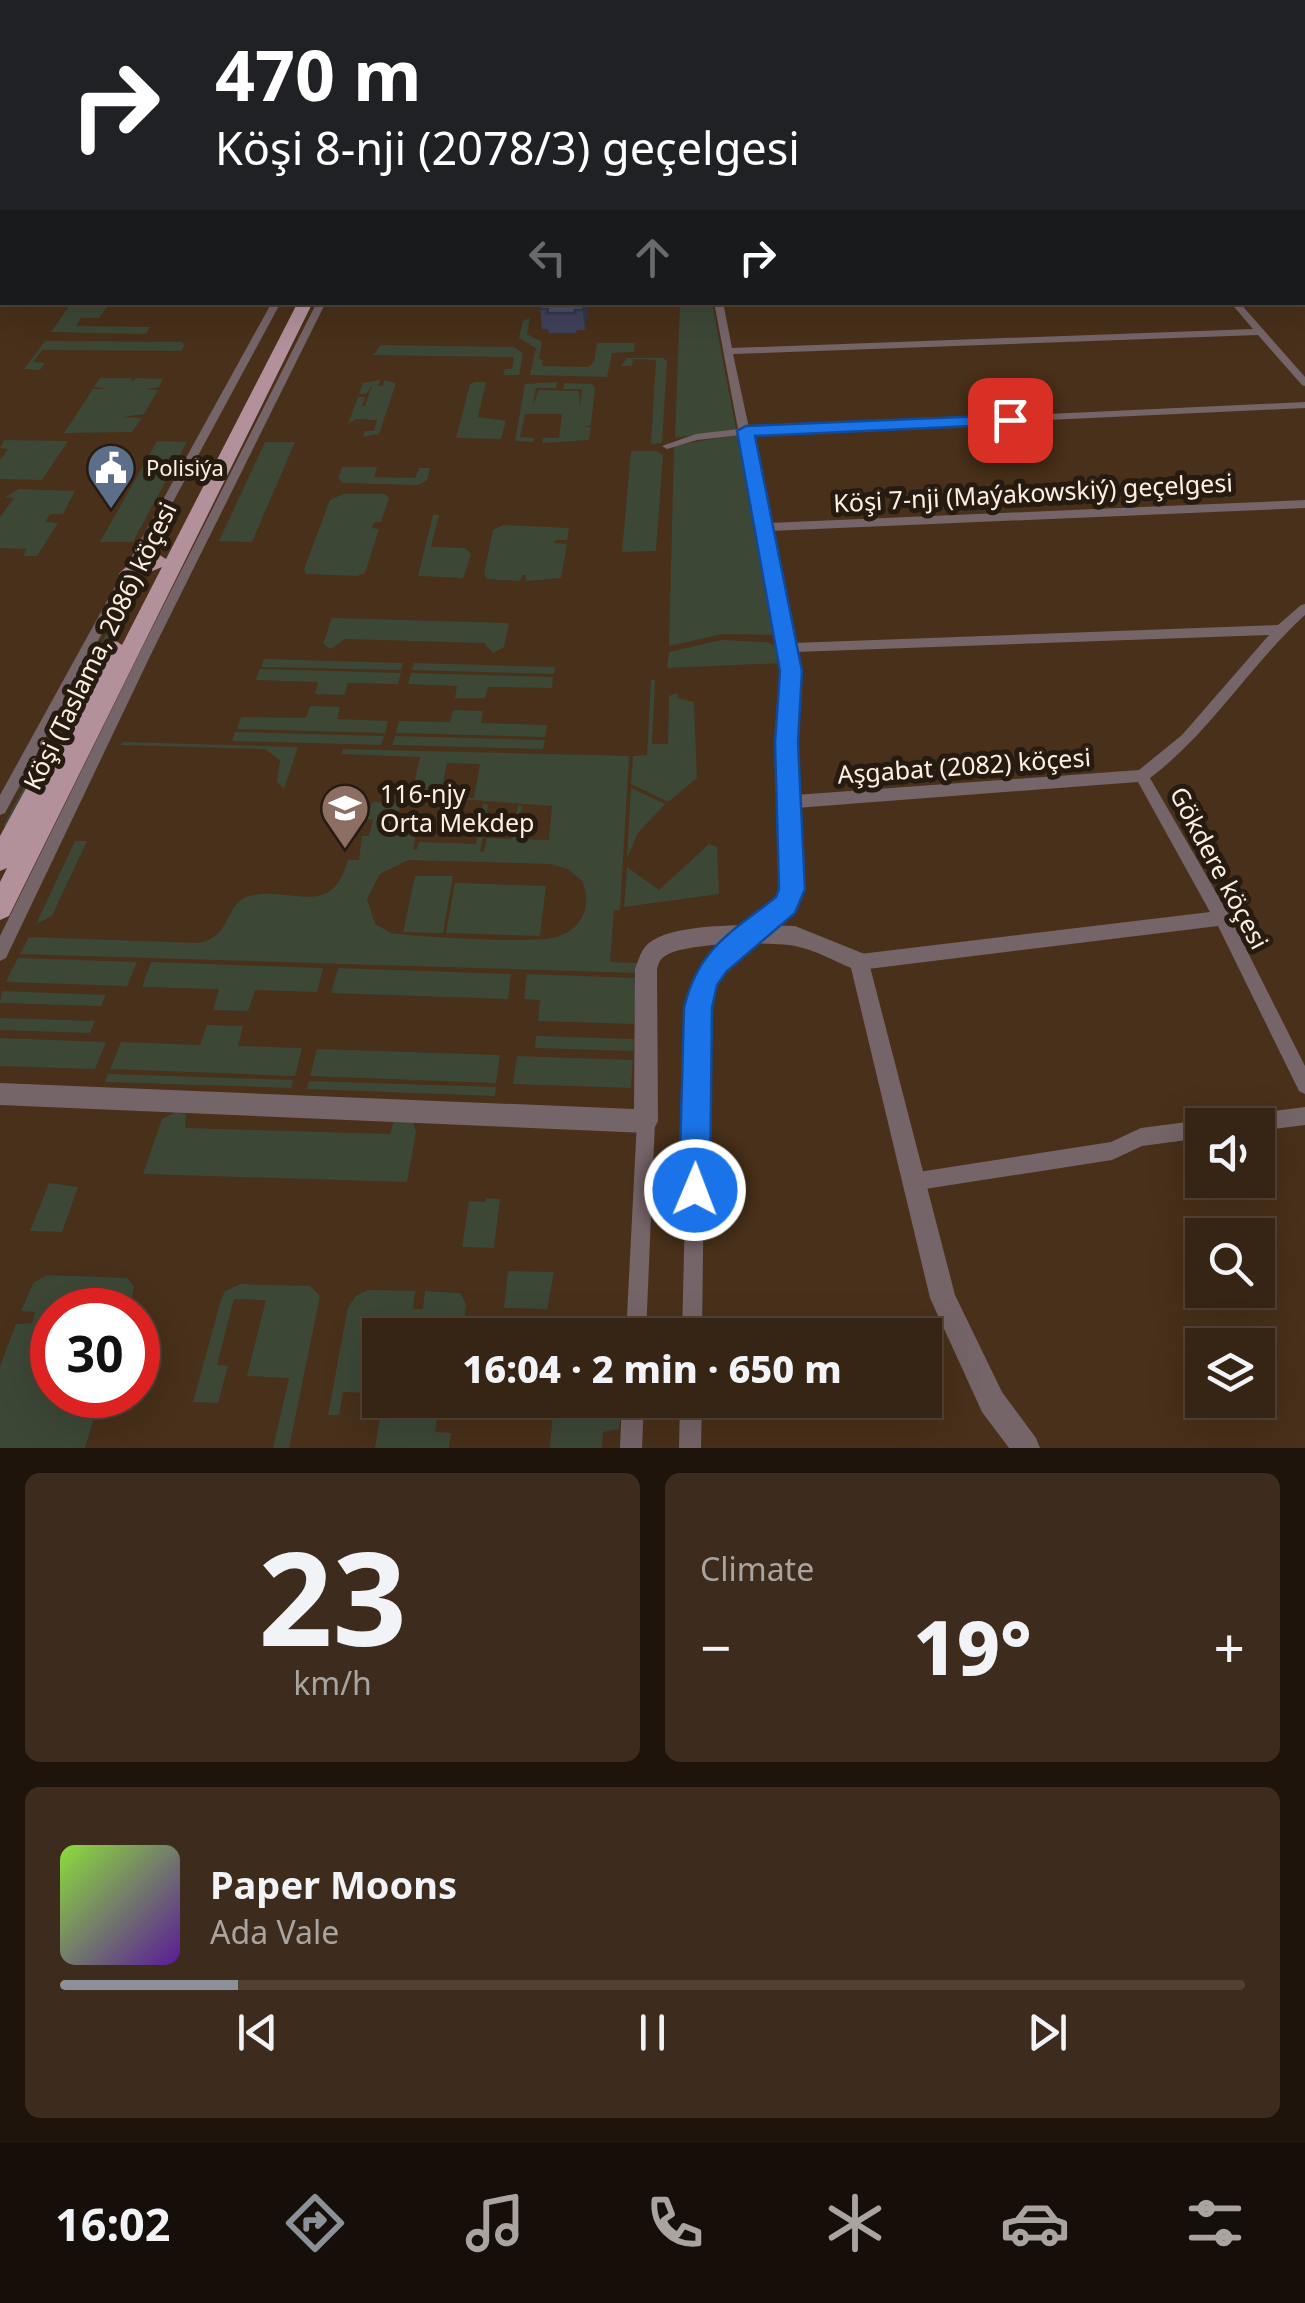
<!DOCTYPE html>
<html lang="en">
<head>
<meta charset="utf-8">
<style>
	:root { --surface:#362414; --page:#3d2c1d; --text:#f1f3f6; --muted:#aaa4a0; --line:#504134; --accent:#8c9099 }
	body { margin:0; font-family:"Noto Sans",sans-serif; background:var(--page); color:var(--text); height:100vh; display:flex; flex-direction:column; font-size:38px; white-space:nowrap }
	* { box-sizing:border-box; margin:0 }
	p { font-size:32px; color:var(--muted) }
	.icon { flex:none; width:55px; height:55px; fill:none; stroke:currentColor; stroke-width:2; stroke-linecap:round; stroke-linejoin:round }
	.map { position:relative; height:1448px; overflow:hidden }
	.drawer { display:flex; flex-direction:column; gap:25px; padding:25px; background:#1e140b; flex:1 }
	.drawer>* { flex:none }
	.hud { position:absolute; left:0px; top:0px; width:1305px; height:305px; box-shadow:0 10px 40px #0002,0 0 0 2px var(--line); background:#202124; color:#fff; overflow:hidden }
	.controls { position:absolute; left:1185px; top:1108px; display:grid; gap:20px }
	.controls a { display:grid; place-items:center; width:90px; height:90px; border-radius:0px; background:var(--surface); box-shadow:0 10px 40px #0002,0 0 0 2px var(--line); font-size:50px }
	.speed { position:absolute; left:30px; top:1288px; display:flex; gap:20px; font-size:50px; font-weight:700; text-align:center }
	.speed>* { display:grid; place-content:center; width:130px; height:130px; border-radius:50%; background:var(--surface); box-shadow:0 10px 40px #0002,0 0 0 2px var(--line); line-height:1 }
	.speed .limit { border:15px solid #d22; background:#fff; color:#111 }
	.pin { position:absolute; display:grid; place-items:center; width:85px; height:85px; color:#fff; margin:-42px; border-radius:20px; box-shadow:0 5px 15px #0006 }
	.me { position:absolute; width:110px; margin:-55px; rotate:1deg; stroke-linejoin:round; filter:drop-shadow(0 0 8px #0008) }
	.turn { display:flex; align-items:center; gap:35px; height:210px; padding:0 50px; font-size:45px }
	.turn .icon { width:130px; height:130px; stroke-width:2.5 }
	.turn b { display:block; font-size:70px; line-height:85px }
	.lanes { display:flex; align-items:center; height:95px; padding:0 50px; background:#0003; justify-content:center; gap:50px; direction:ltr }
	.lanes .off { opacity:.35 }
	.big { font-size:75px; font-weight:800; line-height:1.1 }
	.drawer .widget { flex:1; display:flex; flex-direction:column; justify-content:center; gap:15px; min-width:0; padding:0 35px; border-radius:15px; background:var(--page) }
	.drawer .dial { align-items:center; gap:0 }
	.dial b { font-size:130px; line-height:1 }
	.song { display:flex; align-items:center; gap:30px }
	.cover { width:120px; height:120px; border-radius:15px; background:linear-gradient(135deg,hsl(90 70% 55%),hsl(270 70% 35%)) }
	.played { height:10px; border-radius:5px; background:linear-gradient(90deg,var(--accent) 15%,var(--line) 15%) }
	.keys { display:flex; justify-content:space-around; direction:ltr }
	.heat { display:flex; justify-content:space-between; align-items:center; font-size:55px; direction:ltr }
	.drawer .tiles { flex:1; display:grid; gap:25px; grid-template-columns:1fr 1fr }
	.widget:last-child { grid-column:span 2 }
	.trip { position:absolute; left:362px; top:1318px; width:580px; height:100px; border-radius:0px; background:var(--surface); box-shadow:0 10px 40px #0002,0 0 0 2px var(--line); font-weight:800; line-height:100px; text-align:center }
	.tabs { display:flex; height:160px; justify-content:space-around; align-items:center; background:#160e08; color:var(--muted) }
	.tabs .icon { width:70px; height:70px }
	.tabs .selected { color:var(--accent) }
	.tabs b { font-size:45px; color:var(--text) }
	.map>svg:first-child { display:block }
	.green { fill:#3c4736; fill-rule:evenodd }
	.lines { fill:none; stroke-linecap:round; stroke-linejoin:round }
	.minor { fill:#756468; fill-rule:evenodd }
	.tertiary { fill:#756468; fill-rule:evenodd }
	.primary { fill:#b2919a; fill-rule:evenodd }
	.wall { fill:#3f415a }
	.shaded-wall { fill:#33354a }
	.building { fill:#494c69; stroke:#33354a; stroke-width:2.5 }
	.route { fill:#1a73e8; stroke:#114b97; stroke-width:2.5 }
	.labels { text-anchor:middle; stroke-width:10; stroke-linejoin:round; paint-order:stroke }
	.far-poi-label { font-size:22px; fill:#ffeee1; stroke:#261b11; text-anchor:start }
	.street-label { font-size:25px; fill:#ffeee1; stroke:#261b11 }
	.poi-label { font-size:25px; fill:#ffeee1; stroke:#261b11; text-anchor:start }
</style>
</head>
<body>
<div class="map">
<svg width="1305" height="1448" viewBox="0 0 1305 1448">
	<rect width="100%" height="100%" fill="#48301a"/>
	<!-- green -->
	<path class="green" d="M72 302 110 303 99 318H81L76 326 150 327 146 334 51 332Z
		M680 303H712L736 429 675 438Z
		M530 318 527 334 542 342 539 359 543 360 542 366 588 367 594 362 597 343H635L634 352 612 353 607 377 530 375 536 348 519 338 523 321Z
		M45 341 182 342 185 345 181 351 42 350 33 362 45 363 40 370 24 369Z
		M381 345 514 347 523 353 519 375H503L505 369H512L514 357 373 355Z
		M627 358H663L667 361 662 443 651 444 656 360 633 359 632 366H621Z
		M100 378H132L131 382 136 378 163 379 159 387 146 389 158 390 144 414 123 417 142 418 132 432 64 433 93 389H108L94 387Z
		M380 380 378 386H383L384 380 396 383 379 434 363 437 365 431H374L377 420 356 419 348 424 358 397H365L362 406H365L372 385 366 394H359L363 383Z
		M475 382H486L478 417 506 421 501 439 456 438 470 384Z
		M557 382 556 388H536L533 405 539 390 579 391 580 406 582 389H563L564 383 592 384 595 388 591 425 584 427H591L589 440 542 443 543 438H559L562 414H525L520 437 534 438 533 442 515 441 525 384Z
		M738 434 778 635 723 634 669 646 674 446Z
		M4 440 68 441 42 480 0 479V460L8 449 0 448Z
		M157 441 187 442 133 542H100Z
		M265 442H295L252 542 219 541Z
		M631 451H657L663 455 656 551 622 552Z
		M342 467H377L374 477 415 478 419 468H430L427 480 418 485 343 483 338 478Z
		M19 489 75 491 63 514H50L45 522 58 523 37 556H23L27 549 0 548V517L14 498 5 497Z
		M343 494H385L389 498 381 522H374L372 528 379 529 365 573 357 576 306 574 304 569 330 500Z
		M433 515H439L431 547 465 548 471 554 463 578 418 576Z
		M503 525 569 528 567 540H555V543L567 544 561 578 526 581V575H522L520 581 487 579 484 574 493 530Z
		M139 582 9 826H3L131 588Z
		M332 618 509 623 504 647 493 653 484 643 345 639 330 649 323 644Z
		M721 640 766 642 782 648 784 663 667 668 669 652Z
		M264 659 403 663 401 670 261 667Z
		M414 663 555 667 554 674 412 670Z
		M260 669 401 673 398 684 348 683 344 695 315 694 318 682 255 680Z
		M411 673 553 677 552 688 488 687 485 698H455L457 686 408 684Z
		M651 680H655L652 744H668L669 696 677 693 678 698 694 702 697 778 668 802 631 784 633 756 647 755Z
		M310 706 340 707 337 719 388 721 385 733 237 729 241 717 306 718Z
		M453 710 483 711 481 723 547 725 545 737 396 733 399 721 450 722Z
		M235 732 384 736 381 745 232 741Z
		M395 736 545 740 543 749 392 745Z
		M123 742 298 747 284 789 277 782 280 760 265 749 121 745Z
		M343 749 629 756 620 910H614L610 962 637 963V973L20 954 29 937 199 943C233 936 224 903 249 896 291 885 331 921 348 860H359L362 836H369L373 820 367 819 372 802 401 803 395 826 417 828 413 850 417 849 419 842 476 844 483 804 488 805 480 852H484L487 838 512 839 518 805 522 806 518 839 549 840 552 806 458 799 474 798 480 764 447 763 440 796 452 799 411 798 420 757 341 754ZM408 860 550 864 568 869 582 881C593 905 582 929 557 937 534 944 419 937 391 933L375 924 367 899 380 874Z
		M631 788 665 804 638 833 627 858Z
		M75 841H87L52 916 36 924Z
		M709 844 717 847 719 894 624 907 627 867 659 890Z
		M415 876H453L443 933 403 932Z
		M455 883 546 886 540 936 446 933Z
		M18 958 137 962 127 986 6 982Z
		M151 962 323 968 317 992 255 990 248 1011 213 1010 219 989 142 987Z
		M338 968 511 974 508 999 331 993Z
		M527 974 637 978 634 1024 538 1021 540 1000 524 999Z
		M2 991 106 995 101 1006 0 1003Z
		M0 1018 95 1021 90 1033 0 1030Z
		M207 1025 243 1026 238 1046 302 1048 295 1076 110 1069 121 1042 200 1045Z
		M536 1036 634 1039 633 1051 535 1048Z
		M0 1038 106 1042 95 1069 0 1066Z
		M317 1049 500 1055 496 1083 310 1076Z
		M517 1056 633 1060 631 1088 513 1084Z
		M108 1074 293 1080 291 1088 105 1082Z
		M309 1081 496 1087 495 1096 307 1089Z
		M176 1112 186 1114 185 1128 390 1134 394 1120 413 1122 416 1132 407 1182 143 1174 162 1119Z
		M49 1183 78 1187 62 1232 30 1231Z
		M486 1198 500 1199 494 1248 462 1247 469 1201 485 1202Z
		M508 1271 554 1272 547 1309 504 1308Z
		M47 1275 127 1278 134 1287 129 1310H52V1395H101L85 1448H0V1366L16 1324 32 1323 35 1312 21 1311 33 1283Z
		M241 1284 310 1286 320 1296 289 1448H273L289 1378 247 1376 266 1300 234 1299 217 1365 228 1366 218 1403 193 1402 221 1300 225 1291Z
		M368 1290 415 1291 413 1309H423L425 1291 460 1293 466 1304 463 1335H380V1393L343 1392 339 1415H328L348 1307 356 1296Z
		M383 1400H455L453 1419H437L435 1432 451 1433 449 1448H375Z
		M554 1400H616L621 1414 619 1429 603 1432 602 1448H550Z"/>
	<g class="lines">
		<!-- minor -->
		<path class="minor" d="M438 0H444L442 2H438Z
			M465 0H471L469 2H465Z
			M694 0H700V2H695Z
			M967 0H973L975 2H969Z
			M1302 4H1305V8H1302Z
			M1302 36H1305V40H1302Z
			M1302 74H1305V78H1302Z
			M1302 116H1305V120H1302Z
			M1302 148 1305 149V156H1302Z
			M1302 163H1305V167H1302Z
			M0 195H2V201H0Z
			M1302 224H1305V228H1302Z
			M1302 293H1305V299H1302Z
			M272 302H281L5 813 0 815V795Z
			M317 302H326L154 648 6 958 0 961V936L142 648Z
			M714 302H723L732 348 1253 329 1230 302H1239L1305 377V386L1302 385 1258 335 733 354 749 428 1305 402V408L750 434 768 523 1305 500V508L770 531 793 643 1278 625 1301 605 1305 604V615C1249 666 1211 732 1150 778L1228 913 1305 1066V1094L1299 1091 1218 926 860 970 854 967 852 962 854 957 860 954 1210 912 1138 782 796 808 800 889 792 909 723 966 712 983 706 1007 702 1335H682L690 1007 696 980 711 956 780 899 784 889 779 742 784 671 740 435 697 440 667 449 662 446 696 434 738 429ZM1269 635 1182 735 1139 770 795 795 793 742 798 671 795 652Z
			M1305 1107V1125L1258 1131V1125H1225L1228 1119 1234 1116Z
			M646 1112 652 1115 655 1121 646 1335H626L637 1121 640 1115Z
			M1202 1120 1210 1125H1202V1138L1142 1146 1112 1160 912 1191 905 1189 903 1182 905 1175 912 1173 1111 1142 1141 1128Z
			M622 1400H644L642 1448H620Z
			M680 1400H702L701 1448H679Z"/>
		<!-- tertiary -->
		<path class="tertiary" d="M746 925 795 926 867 955 955 1295 1002 1392 1036 1438 1040 1448H1009L982 1412 930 1298 851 968C834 961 817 951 799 947 776 941 684 942 665 956 659 960 659 963 657 969L658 1121 654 1129 646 1133 0 1105V1083L634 1109 635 969C638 962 640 953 645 947 662 926 721 926 746 925Z"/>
		<!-- primary -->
		<path class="primary" d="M298 302H313L9 916 0 920V882L7 868 0 871V836L106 642 113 639 122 645 162 567 129 581 119 574C126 564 146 558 158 554L166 559Z"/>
	</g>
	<!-- wall -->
	<path class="wall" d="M589 302 585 330H577L576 333H549L548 329H542L540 309Z"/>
	<!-- shaded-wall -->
	<path class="shaded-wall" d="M584 302H589L585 330 583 310Z"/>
	<!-- building -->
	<path class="building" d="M541 302H584L583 310H575V313H547L548 309H540Z"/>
	<!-- route -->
	<path class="route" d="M1010 415 1019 420 1016 424 755 436 802 671 798 742 805 889 795 913 727 971 717 985 712 1008 710 1190 706 1201 695 1205 684 1201 679 1190 684 1008C698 948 731 933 776 897L779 889 775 742 780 671 737 431 746 426Z"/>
	<!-- icons -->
	<defs>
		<g id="civic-pin" transform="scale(2.5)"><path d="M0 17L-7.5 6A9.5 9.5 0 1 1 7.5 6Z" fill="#5c6f8a" stroke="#261b11"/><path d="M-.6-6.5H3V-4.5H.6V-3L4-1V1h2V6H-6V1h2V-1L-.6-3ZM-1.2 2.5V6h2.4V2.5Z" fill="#fff"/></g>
		<g id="school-pin" transform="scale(2.5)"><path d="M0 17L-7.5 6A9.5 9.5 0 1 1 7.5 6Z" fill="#8d6e63" stroke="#261b11"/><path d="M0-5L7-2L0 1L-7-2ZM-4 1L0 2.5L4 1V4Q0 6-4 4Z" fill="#fff"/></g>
	</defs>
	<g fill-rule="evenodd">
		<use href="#civic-pin" x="111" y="468"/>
		<use href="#school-pin" x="345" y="808"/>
	</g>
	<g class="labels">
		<!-- far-poi labels -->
		<g class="far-poi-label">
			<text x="146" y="476">Polisiýa</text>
		</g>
		<!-- street labels -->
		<g class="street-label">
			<text transform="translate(1033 493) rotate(-3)" y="9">Köşi 7-nji (Maýakowskiý) geçelgesi</text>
			<text transform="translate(100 646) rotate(-64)" y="9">Köşi (Taslama, 2086) köçesi</text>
			<text transform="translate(964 766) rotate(-4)" y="9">Aşgabat (2082) köçesi</text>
			<text transform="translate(1219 868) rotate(62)" y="9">Gökdere köçesi</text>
		</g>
		<!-- poi labels -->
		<g class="poi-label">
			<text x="380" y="803">116-njy<tspan x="380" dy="29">Orta Mekdep</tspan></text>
		</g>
	</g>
</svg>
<div class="controls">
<a><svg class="icon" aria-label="sound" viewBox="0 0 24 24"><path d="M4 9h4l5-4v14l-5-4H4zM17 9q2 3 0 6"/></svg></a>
<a><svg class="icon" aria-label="search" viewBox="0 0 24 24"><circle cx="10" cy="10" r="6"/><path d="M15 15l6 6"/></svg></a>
<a><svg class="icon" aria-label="layers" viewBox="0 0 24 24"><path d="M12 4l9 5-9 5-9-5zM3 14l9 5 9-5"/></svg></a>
</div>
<div class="speed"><div class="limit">30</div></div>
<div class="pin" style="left:1010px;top:420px;background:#d93025"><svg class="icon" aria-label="arrive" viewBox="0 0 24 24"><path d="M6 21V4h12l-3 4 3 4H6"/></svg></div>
<svg class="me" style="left:695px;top:1190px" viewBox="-20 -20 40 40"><circle r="17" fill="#1a73e8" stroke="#fff" stroke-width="3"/><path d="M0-11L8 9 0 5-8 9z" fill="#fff"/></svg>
<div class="trip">16:04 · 2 min · 650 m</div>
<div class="hud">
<div class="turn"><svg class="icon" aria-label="right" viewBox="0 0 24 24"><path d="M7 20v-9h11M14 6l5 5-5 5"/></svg><div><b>470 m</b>Köşi 8-nji (2078/3) geçelgesi</div></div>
<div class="lanes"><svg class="icon off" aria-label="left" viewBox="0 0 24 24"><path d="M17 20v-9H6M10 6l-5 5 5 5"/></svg><svg class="icon off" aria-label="ahead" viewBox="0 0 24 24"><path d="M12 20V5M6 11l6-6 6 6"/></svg><svg class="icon" aria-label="right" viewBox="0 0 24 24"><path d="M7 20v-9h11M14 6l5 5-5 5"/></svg></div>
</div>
</div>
<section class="drawer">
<div class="tiles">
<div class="widget dial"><b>23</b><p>km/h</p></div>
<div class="widget"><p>Climate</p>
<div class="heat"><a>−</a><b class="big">19°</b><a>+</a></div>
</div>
<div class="widget">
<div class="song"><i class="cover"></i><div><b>Paper Moons</b><p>Ada Vale</p></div></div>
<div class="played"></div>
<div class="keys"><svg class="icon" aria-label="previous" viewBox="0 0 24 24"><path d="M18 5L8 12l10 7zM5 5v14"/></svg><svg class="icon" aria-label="pause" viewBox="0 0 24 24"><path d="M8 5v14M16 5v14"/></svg><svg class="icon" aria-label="next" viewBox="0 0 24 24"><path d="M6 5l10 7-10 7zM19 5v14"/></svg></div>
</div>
</div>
</section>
<nav class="tabs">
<b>16:02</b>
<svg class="icon selected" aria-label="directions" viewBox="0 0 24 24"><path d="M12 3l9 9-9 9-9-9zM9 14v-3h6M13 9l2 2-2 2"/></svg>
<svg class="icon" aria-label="music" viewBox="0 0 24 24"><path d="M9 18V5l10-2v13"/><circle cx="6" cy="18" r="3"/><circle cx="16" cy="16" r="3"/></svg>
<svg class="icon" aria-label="phone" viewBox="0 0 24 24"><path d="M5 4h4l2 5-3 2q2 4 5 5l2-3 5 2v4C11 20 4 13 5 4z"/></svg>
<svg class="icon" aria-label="climate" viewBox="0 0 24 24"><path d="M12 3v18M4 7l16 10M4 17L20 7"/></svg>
<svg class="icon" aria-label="car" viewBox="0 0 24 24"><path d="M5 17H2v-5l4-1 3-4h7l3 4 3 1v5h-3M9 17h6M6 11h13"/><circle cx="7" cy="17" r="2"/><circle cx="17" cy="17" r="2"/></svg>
<svg class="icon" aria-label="filters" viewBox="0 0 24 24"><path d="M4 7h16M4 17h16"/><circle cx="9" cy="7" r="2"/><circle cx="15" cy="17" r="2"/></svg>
</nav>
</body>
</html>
